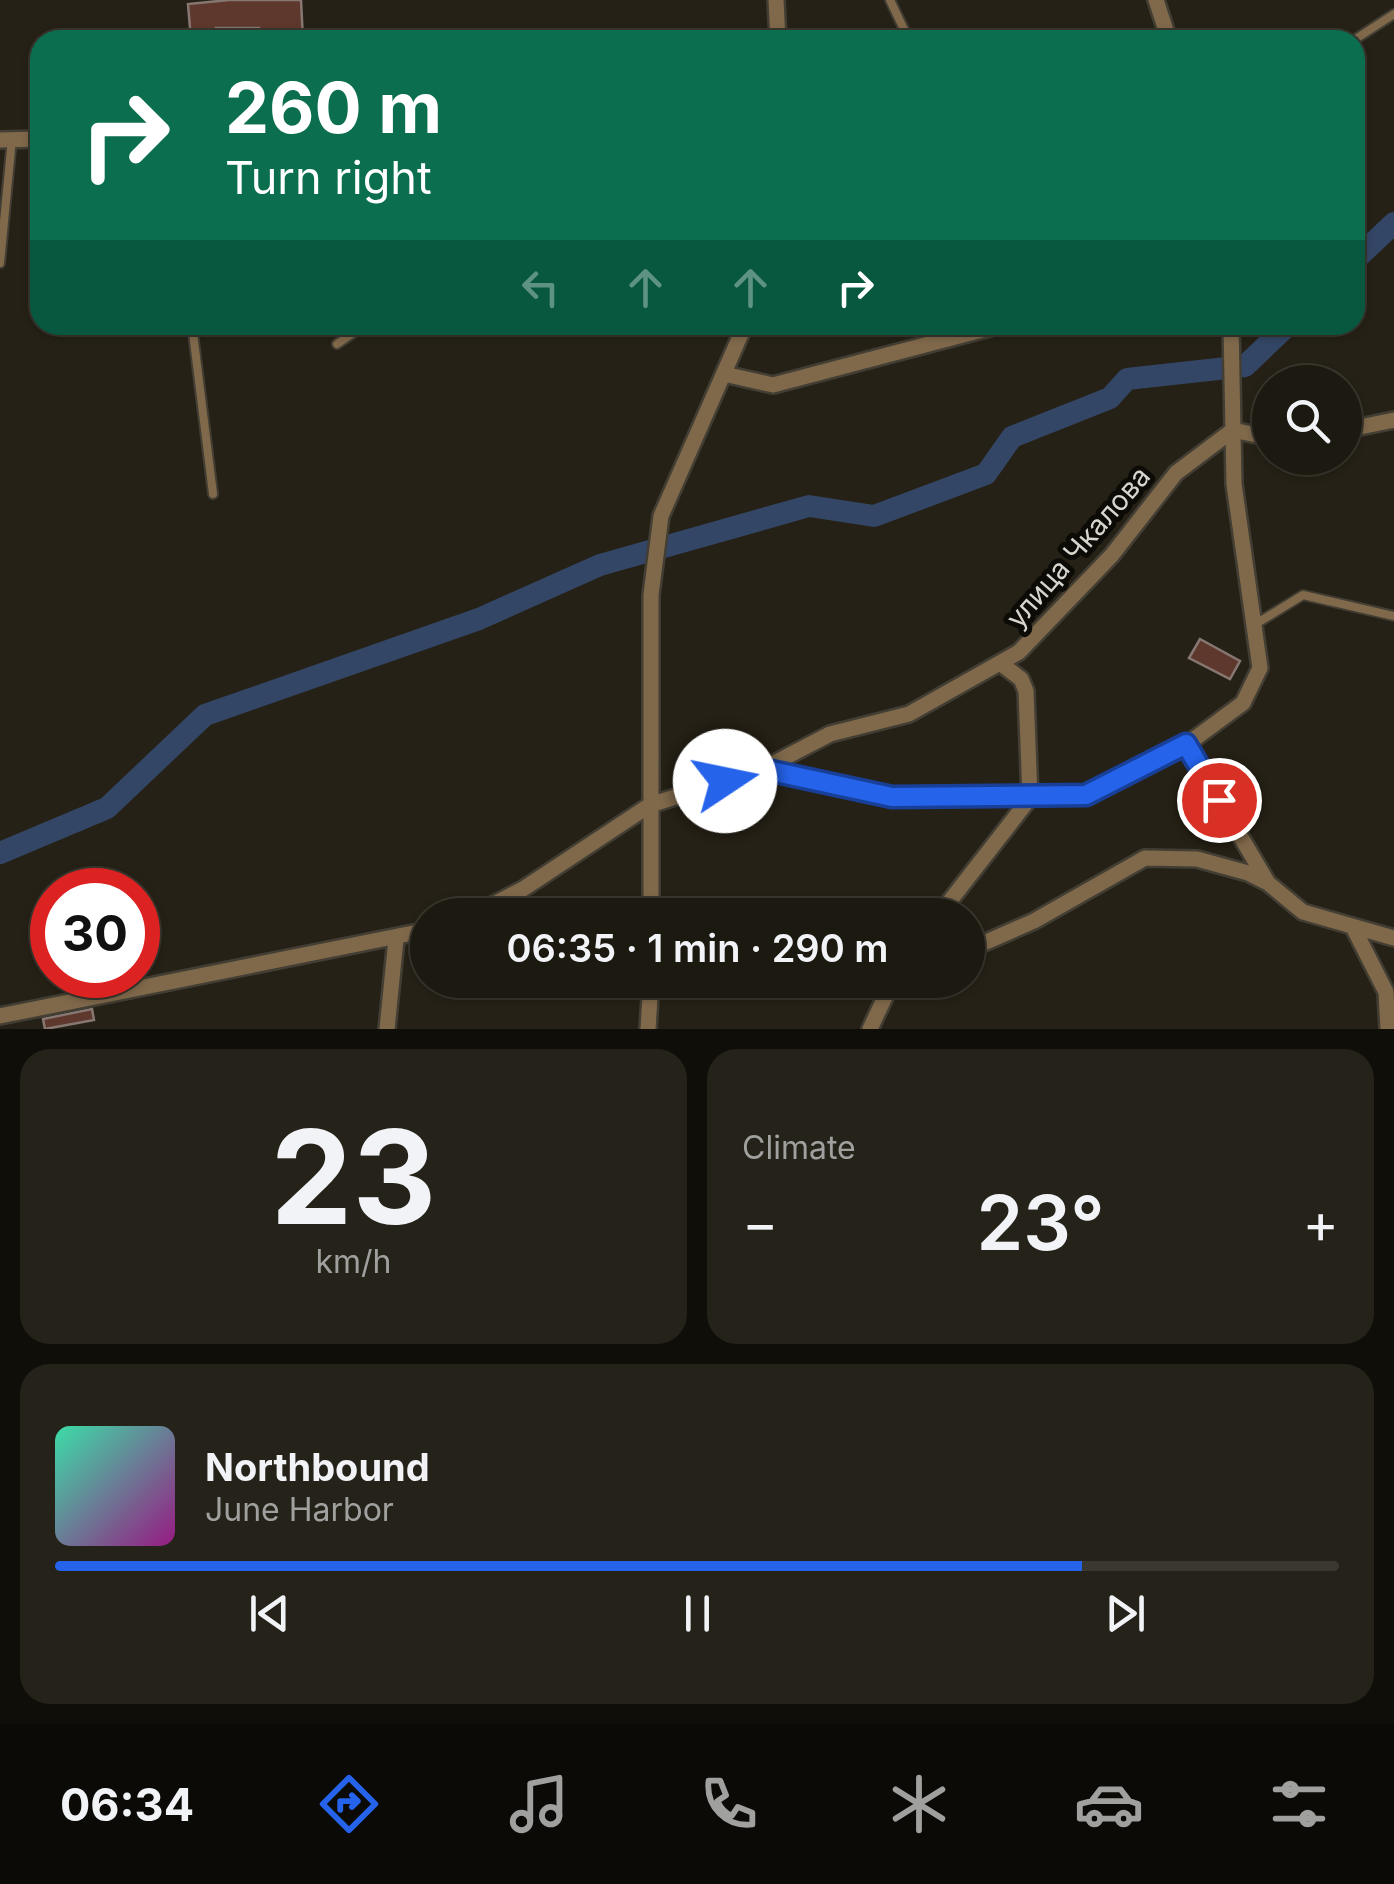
<!DOCTYPE html>
<html lang="en">
<head>
<meta charset="utf-8">
<style>
	:root { --surface:#1c1910; --page:#252219; --text:#f1f3f6; --muted:#a0a09f; --line:#3a3830; --accent:#2563eb }
	body { margin:0; font-family:Inter,sans-serif; background:var(--page); color:var(--text); height:100vh; display:flex; flex-direction:column; font-size:38px; white-space:nowrap }
	* { box-sizing:border-box; margin:0 }
	p { font-size:32px; color:var(--muted) }
	.icon { flex:none; width:55px; height:55px; fill:none; stroke:currentColor; stroke-width:2; stroke-linecap:round; stroke-linejoin:round }
	.map { position:relative; height:1029px; overflow:hidden }
	.side { display:flex; flex-direction:column; gap:20px; padding:20px; background:#0f0e09; flex:1 }
	.side>* { flex:none }
	.banner { position:absolute; left:30px; top:30px; width:1335px; height:305px; border-radius:30px; box-shadow:0 2px 8px #0004,0 0 0 2px var(--line); background:#0b6e4f; color:#fff; overflow:hidden }
	.fabs { position:absolute; left:1252px; top:365px; display:grid; gap:20px }
	.fabs a { display:grid; place-items:center; width:110px; height:110px; border-radius:50%; background:var(--surface); box-shadow:0 2px 8px #0004,0 0 0 2px var(--line); font-size:50px }
	.speed { position:absolute; left:30px; top:868px; display:flex; gap:20px; font-size:50px; font-weight:700; text-align:center }
	.speed>* { display:grid; place-content:center; width:130px; height:130px; border-radius:50%; background:var(--surface); box-shadow:0 2px 8px #0004,0 0 0 2px var(--line); line-height:1 }
	.speed .limit { border:15px solid #d22; background:#fff; color:#111 }
	.pin { position:absolute; display:grid; place-items:center; width:85px; height:85px; color:#fff; margin:-42px; border:5px solid #fff; border-radius:50%; box-shadow:0 2px 10px #0007 }
	.me { position:absolute; width:110px; margin:-55px; rotate:79deg; stroke-linejoin:round; filter:drop-shadow(0 0 8px #0008) }
	.turn { display:flex; align-items:center; gap:35px; height:210px; padding:0 30px; font-size:45px }
	.turn .icon { width:130px; height:130px; stroke-width:2.5 }
	.turn b { display:block; font-size:70px; line-height:85px }
	.lanes { display:flex; align-items:center; height:95px; padding:0 30px; background:#0003; justify-content:center; gap:50px; direction:ltr }
	.lanes .off { opacity:.35 }
	.big { font-size:75px; font-weight:600; line-height:1.1 }
	.side .widget { flex:1; display:flex; flex-direction:column; justify-content:center; gap:15px; min-width:0; padding:0 35px; border-radius:30px; background:var(--page) }
	.side .dial { align-items:center; gap:0 }
	.dial b { font-size:130px; line-height:1 }
	.song { display:flex; align-items:center; gap:30px }
	.cover { width:120px; height:120px; border-radius:15px; background:linear-gradient(135deg,hsl(160 70% 55%),hsl(310 70% 35%)) }
	.played { height:10px; border-radius:5px; background:linear-gradient(90deg,var(--accent) 80%,var(--line) 80%) }
	.keys { display:flex; justify-content:space-around; direction:ltr }
	.heat { display:flex; justify-content:space-between; align-items:center; font-size:55px; direction:ltr }
	.side .tiles { flex:1; display:grid; gap:20px; grid-template-columns:1fr 1fr }
	.widget:last-child { grid-column:span 2 }
	.trip { position:absolute; left:410px; top:898px; width:575px; height:100px; border-radius:50px; background:var(--surface); box-shadow:0 2px 8px #0004,0 0 0 2px var(--line); font-weight:600; line-height:100px; text-align:center }
	.dock { display:flex; height:160px; justify-content:space-around; align-items:center; background:#0b0a06; color:var(--muted) }
	.dock .icon { width:70px; height:70px }
	.dock .on { color:var(--accent) }
	.dock b { font-size:45px; color:var(--text) }
	.map>svg:first-child { display:block }
	.lines { fill:none; stroke-linecap:round; stroke-linejoin:round }
	.river { stroke:#334665; stroke-width:22 }
	.building { fill:#5e382c; stroke:#877772; stroke-width:2.5 }
	.lane-casing { stroke:#423e33; stroke-width:12 }
	.street-casing { stroke:#423e33; stroke-width:20 }
	.lane { stroke:#80694b; stroke-width:8 }
	.street { stroke:#80694b; stroke-width:15 }
	.route-casing { stroke:#184099; stroke-width:25 }
	.route { stroke:#2563eb; stroke-width:18 }
	.labels { text-anchor:middle; stroke-width:10; stroke-linejoin:round; paint-order:stroke }
	.street-label { font-size:28px; fill:#d8d5cd; stroke:#0d0b06 }
</style>
</head>
<body>
<div class="map">
<svg width="1394" height="1029" viewBox="0 0 1394 1029">
	<rect width="100%" height="100%" fill="#262116"/>
	<g class="lines">
		<!-- river -->
		<path class="river" d="M1355 260 1394 223
			M0 853 107 808 205 715 479 619 600 565 809 506 874 516 986 474 1012 437 1110 398 1127 379 1245 366 1288 325"/>
	</g>
	<!-- building -->
	<path class="building" d="M229 0H301L303 40H259V28H216L217 40H191L188 4Z
		M1200 639 1240 661 1230 679 1189 658Z
		M92 1009 94 1020 45 1029 43 1019Z"/>
	<g class="lines">
		<!-- lane casing -->
		<g class="lane-casing">
			<path id="lane" d="M890 0 909 40
				M1354 40 1394 14
				M0 263 12 139
				M192 325 213 494
				M337 344 365 325
				M1254 625 1303 595 1394 616"/>
		</g>
		<!-- street casing -->
		<g class="street-casing">
			<path id="street" d="M776 0 778 40
				M1156 0 1169 40
				M0 140 40 139
				M1231 325 1234 484 1260 668 1243 703 1182 748 1086 795 891 797 763 769 830 734 909 714 1019 652 1112 555 1176 473 1233 430 1270 438
				M724 374 773 385 1001 325
				M1345 430 1394 420
				M1186 744 1268 883
				M473 915 523 889 650 805 763 769
				M651 915V595L661 516 745 325
				M939 915 1030 798 1026 691 1021 679 1000 663
				M1354 929 1386 992 1388 1029
				M968 950 1034 921 1145 858 1197 859 1248 873 1268 883 1303 912 1394 938
				M0 1016 428 930
				M387 1029 396 939
				M648 1029 651 980
				M870 1029 893 980"/>
		</g>
		<!-- lane -->
		<use href="#lane" class="lane"/>
		<!-- street -->
		<use href="#street" class="street"/>
	</g>
	<g class="lines">
		<!-- route casing -->
		<g class="route-casing">
			<path id="route" d="M725 781 762 769 892 797 1086 795 1186 744 1219 800"/>
		</g>
		<!-- route -->
		<use href="#route" class="route"/>
	</g>
	<g class="labels">
		<!-- street labels -->
		<g class="street-label">
			<text transform="translate(1078 547) rotate(-49)" y="10">улица Чкалова</text>
		</g>
	</g>
</svg>
<div class="fabs">
<a><svg class="icon" aria-label="search" viewBox="0 0 24 24"><circle cx="10" cy="10" r="6"/><path d="M15 15l6 6"/></svg></a>
</div>
<div class="speed"><div class="limit">30</div></div>
<div class="pin" style="left:1219px;top:800px;background:#d93025"><svg class="icon" aria-label="arrive" viewBox="0 0 24 24"><path d="M6 21V4h12l-3 4 3 4H6"/></svg></div>
<svg class="me" style="left:725px;top:781px" viewBox="-20 -20 40 40"><circle r="19" fill="#fff"/><path d="M0-13L10 11 0 6-10 11z" fill="#2563eb"/></svg>
<div class="trip">06:35 · 1 min · 290 m</div>
<div class="banner">
<div class="turn"><svg class="icon" aria-label="right" viewBox="0 0 24 24"><path d="M7 20v-9h11M14 6l5 5-5 5"/></svg><div><b>260 m</b>Turn right</div></div>
<div class="lanes"><svg class="icon off" aria-label="left" viewBox="0 0 24 24"><path d="M17 20v-9H6M10 6l-5 5 5 5"/></svg><svg class="icon off" aria-label="ahead" viewBox="0 0 24 24"><path d="M12 20V5M6 11l6-6 6 6"/></svg><svg class="icon off" aria-label="ahead" viewBox="0 0 24 24"><path d="M12 20V5M6 11l6-6 6 6"/></svg><svg class="icon" aria-label="right" viewBox="0 0 24 24"><path d="M7 20v-9h11M14 6l5 5-5 5"/></svg></div>
</div>
</div>
<section class="side">
<div class="tiles">
<div class="widget dial"><b>23</b><p>km/h</p></div>
<div class="widget"><p>Climate</p>
<div class="heat"><a>−</a><b class="big">23°</b><a>+</a></div>
</div>
<div class="widget">
<div class="song"><i class="cover"></i><div><b>Northbound</b><p>June Harbor</p></div></div>
<div class="played"></div>
<div class="keys"><svg class="icon" aria-label="previous" viewBox="0 0 24 24"><path d="M18 5L8 12l10 7zM5 5v14"/></svg><svg class="icon" aria-label="pause" viewBox="0 0 24 24"><path d="M8 5v14M16 5v14"/></svg><svg class="icon" aria-label="next" viewBox="0 0 24 24"><path d="M6 5l10 7-10 7zM19 5v14"/></svg></div>
</div>
</div>
</section>
<nav class="dock">
<b>06:34</b>
<svg class="icon on" aria-label="directions" viewBox="0 0 24 24"><path d="M12 3l9 9-9 9-9-9zM9 14v-3h6M13 9l2 2-2 2"/></svg>
<svg class="icon" aria-label="music" viewBox="0 0 24 24"><path d="M9 18V5l10-2v13"/><circle cx="6" cy="18" r="3"/><circle cx="16" cy="16" r="3"/></svg>
<svg class="icon" aria-label="phone" viewBox="0 0 24 24"><path d="M5 4h4l2 5-3 2q2 4 5 5l2-3 5 2v4C11 20 4 13 5 4z"/></svg>
<svg class="icon" aria-label="climate" viewBox="0 0 24 24"><path d="M12 3v18M4 7l16 10M4 17L20 7"/></svg>
<svg class="icon" aria-label="car" viewBox="0 0 24 24"><path d="M5 17H2v-5l4-1 3-4h7l3 4 3 1v5h-3M9 17h6M6 11h13"/><circle cx="7" cy="17" r="2"/><circle cx="17" cy="17" r="2"/></svg>
<svg class="icon" aria-label="filters" viewBox="0 0 24 24"><path d="M4 7h16M4 17h16"/><circle cx="9" cy="7" r="2"/><circle cx="15" cy="17" r="2"/></svg>
</nav>
</body>
</html>
